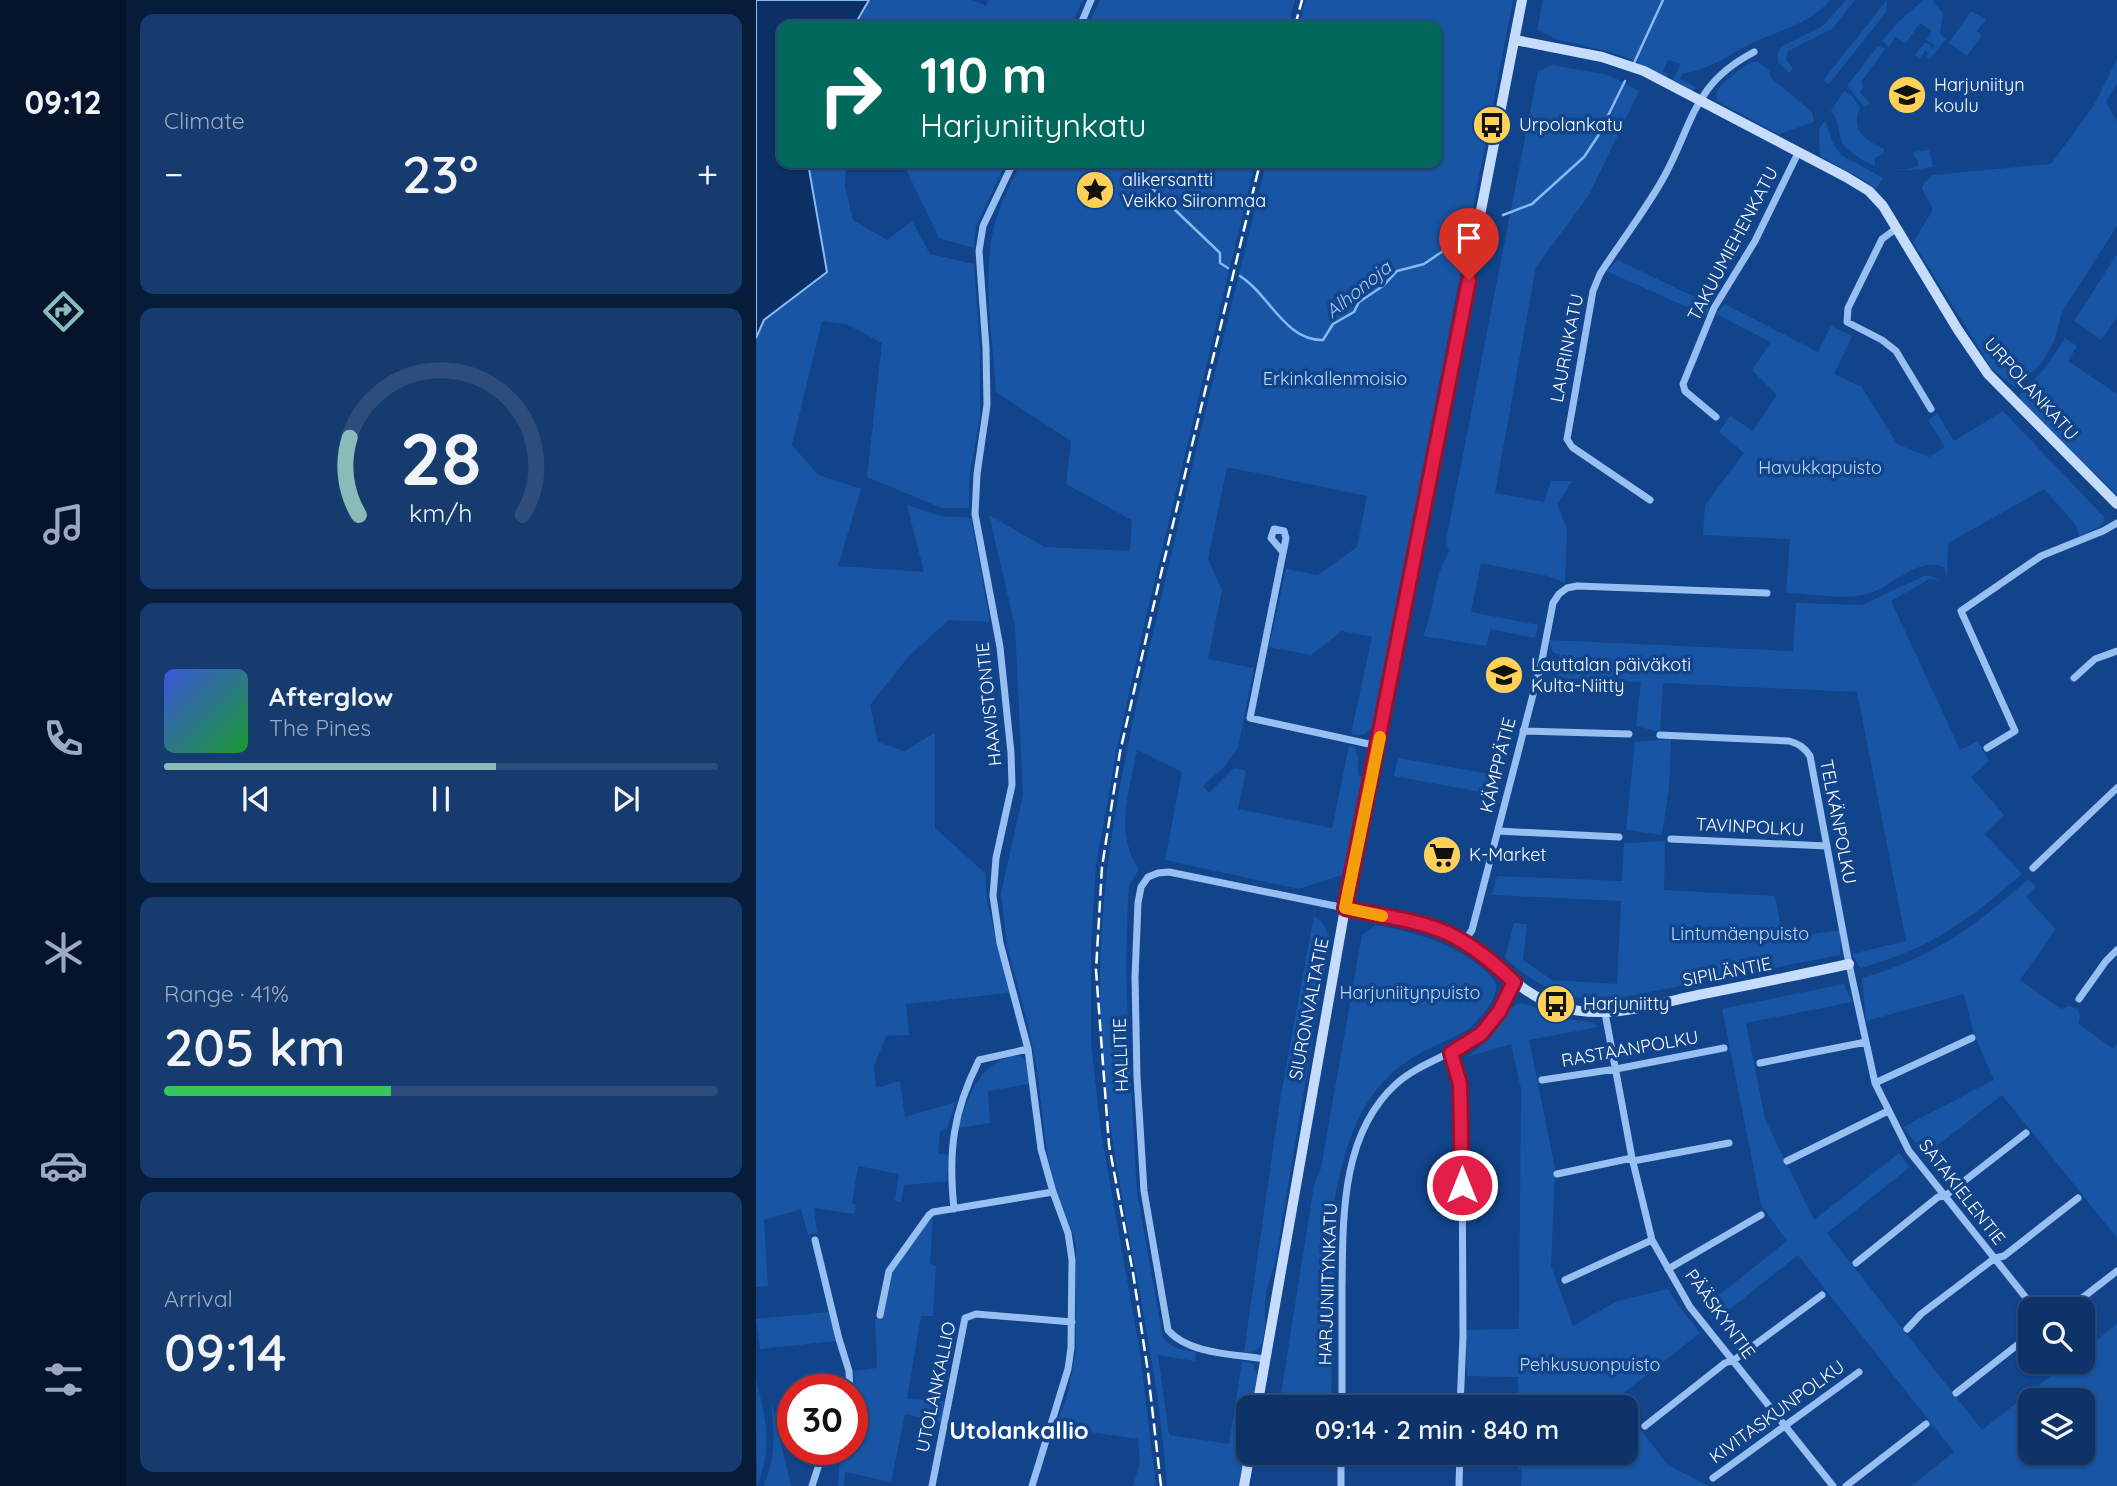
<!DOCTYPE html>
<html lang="en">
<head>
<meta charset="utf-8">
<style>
	:root { --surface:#0d3368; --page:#163b6e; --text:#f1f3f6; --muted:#9aaac0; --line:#2d4e7c; --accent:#8bbbb9 }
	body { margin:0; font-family:Quicksand,sans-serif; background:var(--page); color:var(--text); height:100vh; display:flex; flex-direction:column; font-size:26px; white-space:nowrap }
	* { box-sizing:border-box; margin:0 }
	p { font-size:23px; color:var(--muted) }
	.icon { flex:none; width:38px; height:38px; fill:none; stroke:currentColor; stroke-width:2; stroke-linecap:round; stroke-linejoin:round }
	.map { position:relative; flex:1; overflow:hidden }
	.drawer { display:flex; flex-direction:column; gap:14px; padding:14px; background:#071c39; width:630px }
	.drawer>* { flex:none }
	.hud { position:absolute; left:21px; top:21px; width:665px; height:147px; border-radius:14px; box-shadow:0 2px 5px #0004,0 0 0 2px var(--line); background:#00695c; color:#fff; overflow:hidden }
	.buttons { position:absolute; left:1262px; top:1297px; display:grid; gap:14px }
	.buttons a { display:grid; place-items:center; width:77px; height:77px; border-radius:14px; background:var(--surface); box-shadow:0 2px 5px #0004,0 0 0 2px var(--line); font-size:35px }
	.speed { position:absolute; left:21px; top:1374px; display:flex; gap:14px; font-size:35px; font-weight:700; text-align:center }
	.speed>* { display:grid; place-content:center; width:91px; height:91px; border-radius:50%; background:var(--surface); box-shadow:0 2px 5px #0004,0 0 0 2px var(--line); line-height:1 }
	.speed .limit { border:10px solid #d22; background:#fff; color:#111 }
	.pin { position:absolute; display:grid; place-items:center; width:60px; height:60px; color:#fff; margin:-72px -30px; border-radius:50% 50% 50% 0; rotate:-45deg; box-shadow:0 0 7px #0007 }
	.pin .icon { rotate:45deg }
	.me { position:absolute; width:77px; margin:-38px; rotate:0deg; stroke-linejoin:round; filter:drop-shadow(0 0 5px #0008) }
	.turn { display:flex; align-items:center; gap:24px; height:147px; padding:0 28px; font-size:32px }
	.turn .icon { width:91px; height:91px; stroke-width:2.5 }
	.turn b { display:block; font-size:49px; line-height:60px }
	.big { font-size:52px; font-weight:600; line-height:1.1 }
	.drawer .widget { flex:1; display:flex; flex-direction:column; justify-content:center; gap:10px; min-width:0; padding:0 24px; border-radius:14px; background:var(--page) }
	.drawer .dial { align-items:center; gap:0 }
	.dial svg { height:182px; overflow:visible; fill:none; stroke:var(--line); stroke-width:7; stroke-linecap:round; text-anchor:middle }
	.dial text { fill:var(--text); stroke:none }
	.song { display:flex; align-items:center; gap:21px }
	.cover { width:84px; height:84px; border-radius:10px; background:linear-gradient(135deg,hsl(230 70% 55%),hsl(130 70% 35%)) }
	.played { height:7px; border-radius:4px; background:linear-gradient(90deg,var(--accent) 60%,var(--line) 60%) }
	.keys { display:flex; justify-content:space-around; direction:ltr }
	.heat { display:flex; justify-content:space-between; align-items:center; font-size:38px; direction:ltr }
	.charge { height:10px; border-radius:5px; background:linear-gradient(90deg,#34c759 41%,var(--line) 0) }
	.trip { position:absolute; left:480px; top:1395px; width:402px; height:70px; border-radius:14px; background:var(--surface); box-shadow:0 2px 5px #0004,0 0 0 2px var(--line); font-weight:600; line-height:70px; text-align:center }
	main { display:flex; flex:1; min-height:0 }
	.menu { display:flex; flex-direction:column; width:126px; justify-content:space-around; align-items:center; background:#05142a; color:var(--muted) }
	.menu .icon { width:49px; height:49px }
	.menu .current { color:var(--accent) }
	.menu b { font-size:32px; color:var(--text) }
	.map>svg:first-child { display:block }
	.green { fill:#1856a5; fill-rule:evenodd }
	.water { fill:#0a3066; stroke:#88b9f5; stroke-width:2 }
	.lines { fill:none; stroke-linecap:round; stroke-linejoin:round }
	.stream { stroke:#88b9f5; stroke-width:2.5 }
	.street { stroke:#97bff1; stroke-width:7 }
	.secondary { stroke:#c6dcfc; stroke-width:10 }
	.rail { stroke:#fff; stroke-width:2.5; stroke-dasharray:12 5; stroke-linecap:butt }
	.route-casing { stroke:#92132f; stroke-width:18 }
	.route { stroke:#e11d48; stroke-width:12 }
	.slow { stroke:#f59e0b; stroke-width:12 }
	.labels { text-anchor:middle; stroke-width:7; stroke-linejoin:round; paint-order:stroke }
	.poi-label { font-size:18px; fill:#fff; stroke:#11448b; text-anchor:start }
	.street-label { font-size:18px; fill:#fff; stroke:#11448b }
	.park-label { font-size:18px; fill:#bed9fd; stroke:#11448b }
	.water-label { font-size:19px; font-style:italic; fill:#a3c9f9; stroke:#11448b }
	.district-label { font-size:24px; font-weight:bold; fill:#fff; stroke:#11448b }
</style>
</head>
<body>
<main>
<nav class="menu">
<b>09:12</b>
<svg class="icon current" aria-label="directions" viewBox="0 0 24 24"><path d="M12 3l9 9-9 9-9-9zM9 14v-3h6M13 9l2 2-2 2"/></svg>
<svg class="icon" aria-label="music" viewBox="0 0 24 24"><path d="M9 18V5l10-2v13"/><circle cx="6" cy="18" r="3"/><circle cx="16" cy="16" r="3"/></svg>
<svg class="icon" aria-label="phone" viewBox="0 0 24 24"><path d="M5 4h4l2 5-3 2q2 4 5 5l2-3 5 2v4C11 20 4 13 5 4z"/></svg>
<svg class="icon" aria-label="climate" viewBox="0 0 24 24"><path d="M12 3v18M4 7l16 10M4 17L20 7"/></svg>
<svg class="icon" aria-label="car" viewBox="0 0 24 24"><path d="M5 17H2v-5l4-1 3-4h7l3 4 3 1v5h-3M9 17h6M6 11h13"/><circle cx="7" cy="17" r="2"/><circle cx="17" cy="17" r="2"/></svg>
<svg class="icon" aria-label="filters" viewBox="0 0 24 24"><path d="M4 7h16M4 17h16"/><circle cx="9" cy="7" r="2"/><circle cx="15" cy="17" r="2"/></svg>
</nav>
<section class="drawer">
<div class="widget"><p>Climate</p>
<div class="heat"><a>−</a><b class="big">23°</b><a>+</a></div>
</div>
<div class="widget dial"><svg viewBox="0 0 100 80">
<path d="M14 69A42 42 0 1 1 86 69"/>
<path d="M14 69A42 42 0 0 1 10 35" stroke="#8bbbb9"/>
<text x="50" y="56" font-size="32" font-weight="700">28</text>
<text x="50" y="72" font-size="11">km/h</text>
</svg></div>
<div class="widget">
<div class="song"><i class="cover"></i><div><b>Afterglow</b><p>The Pines</p></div></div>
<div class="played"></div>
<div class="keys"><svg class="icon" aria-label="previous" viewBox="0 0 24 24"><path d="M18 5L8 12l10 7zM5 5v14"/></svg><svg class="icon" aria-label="pause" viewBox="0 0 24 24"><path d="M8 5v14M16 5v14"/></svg><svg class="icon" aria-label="next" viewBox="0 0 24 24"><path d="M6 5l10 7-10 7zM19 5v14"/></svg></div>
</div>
<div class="widget"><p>Range · 41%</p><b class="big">205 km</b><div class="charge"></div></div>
<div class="widget"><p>Arrival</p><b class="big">09:14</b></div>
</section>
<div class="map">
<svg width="1361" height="1486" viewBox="0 0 1361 1486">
	<rect width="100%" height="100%" fill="#11448b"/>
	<!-- green -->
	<path class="green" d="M113 0H216L230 6 232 0H327L314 26H98Z
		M344 0H539L532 26H332Z
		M549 0H757L617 726C610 735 607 736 595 734L616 637 586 631 555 655 513 647 530 569 562 575 601 547 611 496 471 467 452 559 466 590 452 659 498 668 482 747 468 767 447 786 453 793 478 768 490 771 482 809 576 828 593 746 599 748 602 757V775L608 777V781L589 874 543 889 409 860 426 772 381 750C373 794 358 830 383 870L373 885 372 899 370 964 373 1051 381 1193 407 1338C416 1349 427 1350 440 1352L439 1361 402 1355 413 1435 473 1444 486 1361 497 1364 502 1376 496 1407H492V1434L483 1486H411C400 1324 348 1167 344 1004 341 863 375 726 407 590 440 448 476 305 510 163H681V26H543Z
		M787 0H1074C1054 25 1019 31 992 45 970 57 951 70 926 74L924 79 940 87 937 91 917 80 925 64 912 60 907 71 912 74 911 77 872 58 851 51 799 39 781 30Z
		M1090 0H1099L1076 29 1032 51 1030 59 1037 69 1033 73 1022 62V52L1025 47 1067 26Z
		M1131 0 1130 12 1073 84 1067 80Z
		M1168 0H1178L1177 2 1187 13 1184 34 1190 39 1174 59 1170 58 1173 53 1169 50 1164 59 1159 55 1169 42 1174 45 1175 49 1180 45 1170 40 1176 31 1164 23 1150 43 1139 37 1133 47 1126 41 1142 22Z
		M1215 11 1230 19 1221 31 1226 35 1211 56 1193 43Z
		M1122 46 1129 49 1105 82 1107 86 1104 93 1114 103 1109 107 1091 86Z
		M1361 59V84L1350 102 1361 122V226L1306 312 1299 339 1287 361 1260 388 1236 369 1157 242 1177 210 1166 188 1168 183 1177 175 1295 164 1338 105Z
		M996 62H1002L1013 70 1015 78 1056 112 1058 122 1023 134 961 101 960 92C971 79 981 70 996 62Z
		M796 65 853 75 883 91 833 195 780 267 739 493 788 502 795 481H816L801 504 811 529 809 583 792 576 725 563 715 612 782 625 779 638 734 629 730 646 667 636C679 608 677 577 693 552L690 541 782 72Z
		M1088 91 1096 96 1104 107C1095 131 1106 138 1128 149V153L1119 158V165C1133 172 1147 170 1162 167V161L1157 154 1158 152 1173 150 1177 167C1148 172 1122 173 1098 154 1093 150 1088 147 1086 142 1081 130 1084 121 1075 111Z
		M1069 121 1077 143 1085 155 1127 178 1120 189 1108 180 1064 156 1063 129Z
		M52 163H90L89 187 97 220 131 240 156 221 174 254 218 264 224 350V416L213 479V508H186L111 477 126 343 90 324 66 321 36 445 62 475 105 489 82 566 168 572 151 505 185 516 215 518 234 622 193 620 153 656 114 705 122 742 148 751 179 733V828L229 873 231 902 253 993 150 1004 153 1035 130 1036 118 1066 120 1088 144 1081 149 1117 200 1102 191 1128 184 1132 182 1154 192 1155 191 1181 148 1185 145 1202 139 1201 143 1174 102 1166 96 1203 100 1205 98 1214 58 1208 61 1233 52 1235 45 1209 8 1220 12 1286 0 1287V338L8 320 71 272Z
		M147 163H250L220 226 218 248 183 238Z
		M265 163H499L389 621 361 748 340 865 335 947V1043L345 1132 384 1353 400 1486H377L384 1462 382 1439 300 1427 312 1393 320 1351V1246L316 1231 300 1191 291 1153 281 1070 273 1029 251 945 245 893 267 795 259 626 233 515 289 547 374 551 376 520 310 484 315 441 240 392C237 339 225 274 239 223 245 203 255 181 265 163Z
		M1361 254V317L1345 340 1318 321Z
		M862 260 955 305 951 316 850 271Z
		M969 304 1062 352 1075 326 1096 336 1078 374 1106 387 1141 444 1173 457 1189 447 1172 420 1181 414 1198 441 1247 411 1348 517 1347 524 1323 537 1320 525 1288 489 1192 543 1191 577 1188 567C1159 556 1135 590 1107 595 1089 599 1050 594 1030 593L1034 539 947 535 949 505 988 453 963 432 974 416 997 431 1021 395 996 370 1015 342 960 314Z
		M1309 338 1321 346 1312 361 1361 394V495L1272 409 1263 396 1289 368Z
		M1168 576H1175L1184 581 1173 579 1135 601 1204 750 1222 741 1233 761 1215 777 1248 815 1229 834 1266 874C1244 892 1222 912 1198 927 1170 946 1137 959 1104 968L1096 954 1150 941 1101 692 907 683 904 732 880 726 885 682 801 678 804 654 797 653 793 640 1037 651 1040 603 1106 605Z
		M915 739 913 788 906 835 870 830 879 742Z
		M642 758 745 776 741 795 638 776Z
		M909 841 908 890 1019 896 1027 938 1085 930 1084 955 852 1000C810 1000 779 986 749 958L758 923 771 924 767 960 796 980 861 984 865 901 736 895 741 876 866 881 868 843Z
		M1272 879 1280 887 1270 897 1300 929 1264 980 1305 1009 1313 1006 1321 1009 1324 1015 1323 1024 1357 1049 1361 1045V1238L1246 1095 1169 1155 1147 1127 1238 1080 1218 1034 1208 994 1110 1021 1106 978C1174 959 1220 926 1272 879Z
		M558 916 565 921 574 937 519 1263C515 1275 510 1288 509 1302 508 1319 514 1357 488 1352L524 1100Z
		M620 925C660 933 696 942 727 969 732 973 739 979 740 985 742 998 722 1022 712 1029 700 1037 687 1042 674 1048 657 1056 640 1068 627 1082 598 1114 587 1156 579 1198L575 1407H523L558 1185 565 1168 606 935Z
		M1088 984 1096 1002 990 1023 1009 1119 1058 1220 1143 1153 1154 1167 1071 1233 1226 1430 1313 1362H1326L1327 1351 1361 1324V1486H1155L1198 1452 1042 1255 959 1321 948 1307 1031 1241 1005 1205 966 1009ZM1274 1400H1326V1452H1274Z
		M762 1003 771 1004 801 1017 838 1023 842 1027 773 1040 799 1168 795 1266 817 1326 861 1301 912 1289 919 1301 944 1333 860 1399 866 1407H763L762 1377 711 1376 709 1330 763 1329 765 1089 755 1044 711 1057 733 1039 754 1009Z
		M256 1056H264L270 1060 273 1084 232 1091 234 1123 202 1128C213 1097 220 1066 256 1056Z
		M177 1215 174 1264 180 1265 177 1316H165L151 1399 189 1401 185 1422 149 1414 135 1482 89 1472 88 1486H82L84 1457 87 1449H96V1427L101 1415 98 1371 121 1368 119 1319 127 1317 136 1273Z
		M73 1312 80 1341 4 1349 0 1319Z
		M0 1380C10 1420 17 1446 1 1486Z
		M15 1400 35 1486H8C21 1452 18 1435 15 1400Z
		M870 1411 912 1465 952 1486H765L766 1469 762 1468V1453L870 1452Z"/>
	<!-- water -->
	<path class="water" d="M0 0H113L98 26H26V163H52L71 272 8 320 0 338Z"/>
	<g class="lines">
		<!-- stream -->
		<path class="stream" d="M878 63 907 0
			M370 163 464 253V263L472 268
			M747 215 776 204 828 157 842 136 869 81
			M484 276C513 294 529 341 567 340L577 324 598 312 603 302 627 286 641 271 668 264 715 232"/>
		<!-- street -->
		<path class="street" d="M324 26 335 0
			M257 163 227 226 223 251 230 348 231 405 221 474 219 514 244 647 255 753 256 785 240 858 237 896 244 943 272 1049 285 1149 297 1192 312 1233 316 1260 315 1348 312 1369 276 1486
			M1141 228 1126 239 1092 308 1091 322 1126 340 1140 351 1175 409
			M960 417 929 391 927 384 958 308 999 241 1042 153
			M894 500 816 447 811 439 837 291 844 274C865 241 890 210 909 175 938 121 937 84 998 52
			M527 552 515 538 518 529 528 531 530 538 494 718 622 746
			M1318 678 1339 659 1361 651
			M767 731 873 734
			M904 735 1033 741C1043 744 1048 747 1054 756L1093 964 1119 1083 1153 1151 1279 1309
			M1231 748 1259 731 1205 611 1285 556 1347 531 1361 523
			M742 831 863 837
			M915 839 1071 846
			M1277 868 1361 788
			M708 942 716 930 786 660 797 603 803 594 811 588 821 586 1011 593
			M1323 999 1350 961 1361 950
			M849 1013 876 1158 896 1240 934 1307 1077 1486
			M695 1053 704 1084 706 1132 707 1336 704 1407
			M1004 1063 1110 1042
			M786 1080 860 1069 968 1048
			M1119 1083 1216 1038
			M877 1161 973 1143
			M1031 1161 1132 1111
			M801 1174 876 1158
			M198 1209C192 1151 197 1112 223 1060L272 1049
			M59 1240 83 1339 93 1371 94 1390
			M1100 1263 1182 1197 1189 1196 1270 1133
			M912 1269 1005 1215
			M809 1280 896 1240
			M1312 1309 1361 1271
			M124 1315 133 1271 173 1215 177 1212 297 1192
			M1151 1329 1165 1314 1239 1258 1248 1256 1322 1198
			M508 1359C478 1354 432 1354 412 1330L388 1191 381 1077 379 977 382 903 385 887 392 877 402 873 413 872 589 908
			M1200 1393 1274 1335
			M586 1407C586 1368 586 1329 586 1289 587 1220 584 1135 640 1084 665 1062 697 1055 723 1035 740 1022 748 1001 758 982
			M889 1426 969 1363 978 1360 1066 1295
			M957 1478 1103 1372
			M56 1486 68 1449
			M176 1486 209 1318 220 1314 316 1322
			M585 1486V1452
			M703 1486 704 1452
			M1090 1486 1170 1424"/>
		<!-- secondary -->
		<path class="secondary" d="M759 40 846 57 888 71 1090 177 1113 191 1127 206 1202 330 1232 374 1361 504
			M589 908C631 917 674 921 711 944 742 963 765 995 802 1006 848 1021 896 1005 942 995 993 985 1043 975 1093 964
			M501 1407 589 908 766 0
			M488 1486 494 1452"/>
		<!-- rail -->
		<path class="rail" d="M539 26 546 0
			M405 1486 392 1372 377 1273 353 1145 340 970 346 867 364 752 403 582 504 163"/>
	</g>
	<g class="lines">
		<!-- route casing -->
		<g class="route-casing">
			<path id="route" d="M706 1185 704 1084 695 1053 725 1034 743 1012 758 982C738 963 717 945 691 933 660 919 623 916 589 908L713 280"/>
		</g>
		<!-- route -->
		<use href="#route" class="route"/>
		<!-- slow -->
		<path class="slow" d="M624 737 589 908 626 916"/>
	</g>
	<!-- icons -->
	<defs>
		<g id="school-disc" transform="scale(2.0125)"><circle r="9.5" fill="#ffd157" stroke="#11448b"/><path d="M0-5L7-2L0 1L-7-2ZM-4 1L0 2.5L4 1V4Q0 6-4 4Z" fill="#111"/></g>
		<g id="bus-disc" transform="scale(2.0125)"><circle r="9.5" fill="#ffd157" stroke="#11448b"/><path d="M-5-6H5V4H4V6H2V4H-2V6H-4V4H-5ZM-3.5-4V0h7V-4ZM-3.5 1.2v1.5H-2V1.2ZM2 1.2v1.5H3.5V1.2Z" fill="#111"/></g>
		<g id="sight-disc" transform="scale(2.0125)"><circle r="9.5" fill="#ffd157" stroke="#11448b"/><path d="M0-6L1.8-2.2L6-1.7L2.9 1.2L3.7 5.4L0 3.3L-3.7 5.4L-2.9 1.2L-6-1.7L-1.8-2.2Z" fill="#111"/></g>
		<g id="supermarket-disc" transform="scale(2.0125)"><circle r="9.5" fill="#ffd157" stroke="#11448b"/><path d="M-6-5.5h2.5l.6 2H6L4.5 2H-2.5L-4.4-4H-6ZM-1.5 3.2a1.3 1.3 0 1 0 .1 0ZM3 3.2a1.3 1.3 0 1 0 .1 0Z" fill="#111"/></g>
	</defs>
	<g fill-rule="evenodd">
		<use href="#school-disc" x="1151" y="95"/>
		<use href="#bus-disc" x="736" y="125"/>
		<use href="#sight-disc" x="339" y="190"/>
		<use href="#school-disc" x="748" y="675"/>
		<use href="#supermarket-disc" x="686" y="855"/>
		<use href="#bus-disc" x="800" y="1004"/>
	</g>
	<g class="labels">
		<!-- poi labels -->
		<g class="poi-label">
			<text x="1178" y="91">Harjuniityn<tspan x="1178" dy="21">koulu</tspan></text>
			<text x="763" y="131">Urpolankatu</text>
			<text x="366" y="186">alikersantti<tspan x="366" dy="21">Veikko Siironmaa</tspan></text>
			<text x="775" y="671">Lauttalan päiväkoti<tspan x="775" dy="21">Kulta-Niitty</tspan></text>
			<text x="713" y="861">K-Market</text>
			<text x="827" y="1010">Harjuniitty</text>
		</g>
		<!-- street labels -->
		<g class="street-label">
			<text transform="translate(977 244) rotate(-62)" y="6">TAKUUMIEHENKATU</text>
			<text transform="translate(811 348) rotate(-79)" y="6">LAURINKATU</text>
			<text transform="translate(1275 389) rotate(48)" y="6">URPOLANKATU</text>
			<text transform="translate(233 704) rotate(-96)" y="6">HAAVISTONTIE</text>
			<text transform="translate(742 765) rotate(-76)" y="6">KÄMPPÄTIE</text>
			<text transform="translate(1082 822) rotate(79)" y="6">TELKÄNPOLKU</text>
			<text transform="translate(994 827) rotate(3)" y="6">TAVINPOLKU</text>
			<text transform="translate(971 972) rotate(-11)" y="6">SIPILÄNTIE</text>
			<text transform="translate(553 1009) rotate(-79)" y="6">SIURONVALTATIE</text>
			<text transform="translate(874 1049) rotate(-10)" y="6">RASTAANPOLKU</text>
			<text transform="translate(365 1055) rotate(-92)" y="6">HALLITIE</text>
			<text transform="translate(1206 1192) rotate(52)" y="6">SATAKIELENTIE</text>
			<text transform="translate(572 1284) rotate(-88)" y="6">HARJUNIITYNKATU</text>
			<text transform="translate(964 1314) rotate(54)" y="6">PÄÄSKYNTIE</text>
			<text transform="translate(180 1387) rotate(-78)" y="6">UTOLANKALLIO</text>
			<text transform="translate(1021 1412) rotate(-36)" y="6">KIVITASKUNPOLKU</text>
		</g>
		<!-- park labels -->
		<g class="park-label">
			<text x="579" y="385">Erkinkallenmoisio</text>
			<text x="1064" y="474">Havukkapuisto</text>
			<text x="984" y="940">Lintumäenpuisto</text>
			<text x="654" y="999">Harjuniitynpuisto</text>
			<text x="834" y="1371">Pehkusuonpuisto</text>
		</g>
		<!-- water labels -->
		<g class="water-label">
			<text transform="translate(602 289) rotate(-39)" y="7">Alhonoja</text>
		</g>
		<!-- district labels -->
		<g class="district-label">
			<text x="263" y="1439">Utolankallio</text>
		</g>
	</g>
</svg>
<div class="buttons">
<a><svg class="icon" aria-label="search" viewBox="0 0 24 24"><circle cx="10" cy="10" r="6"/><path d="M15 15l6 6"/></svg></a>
<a><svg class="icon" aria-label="layers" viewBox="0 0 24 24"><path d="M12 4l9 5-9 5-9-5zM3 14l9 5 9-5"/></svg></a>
</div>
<div class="speed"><div class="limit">30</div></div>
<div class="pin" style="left:713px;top:280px;background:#d93025"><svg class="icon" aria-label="arrive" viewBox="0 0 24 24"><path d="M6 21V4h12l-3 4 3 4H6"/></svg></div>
<svg class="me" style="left:706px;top:1185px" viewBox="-20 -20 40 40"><circle r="17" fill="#e11d48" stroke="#fff" stroke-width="3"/><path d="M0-11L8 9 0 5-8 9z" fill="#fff"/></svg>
<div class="trip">09:14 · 2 min · 840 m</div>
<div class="hud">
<div class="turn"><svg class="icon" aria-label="right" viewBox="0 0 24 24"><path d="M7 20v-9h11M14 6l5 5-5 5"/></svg><div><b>110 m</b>Harjuniitynkatu</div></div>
</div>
</div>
</main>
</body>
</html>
